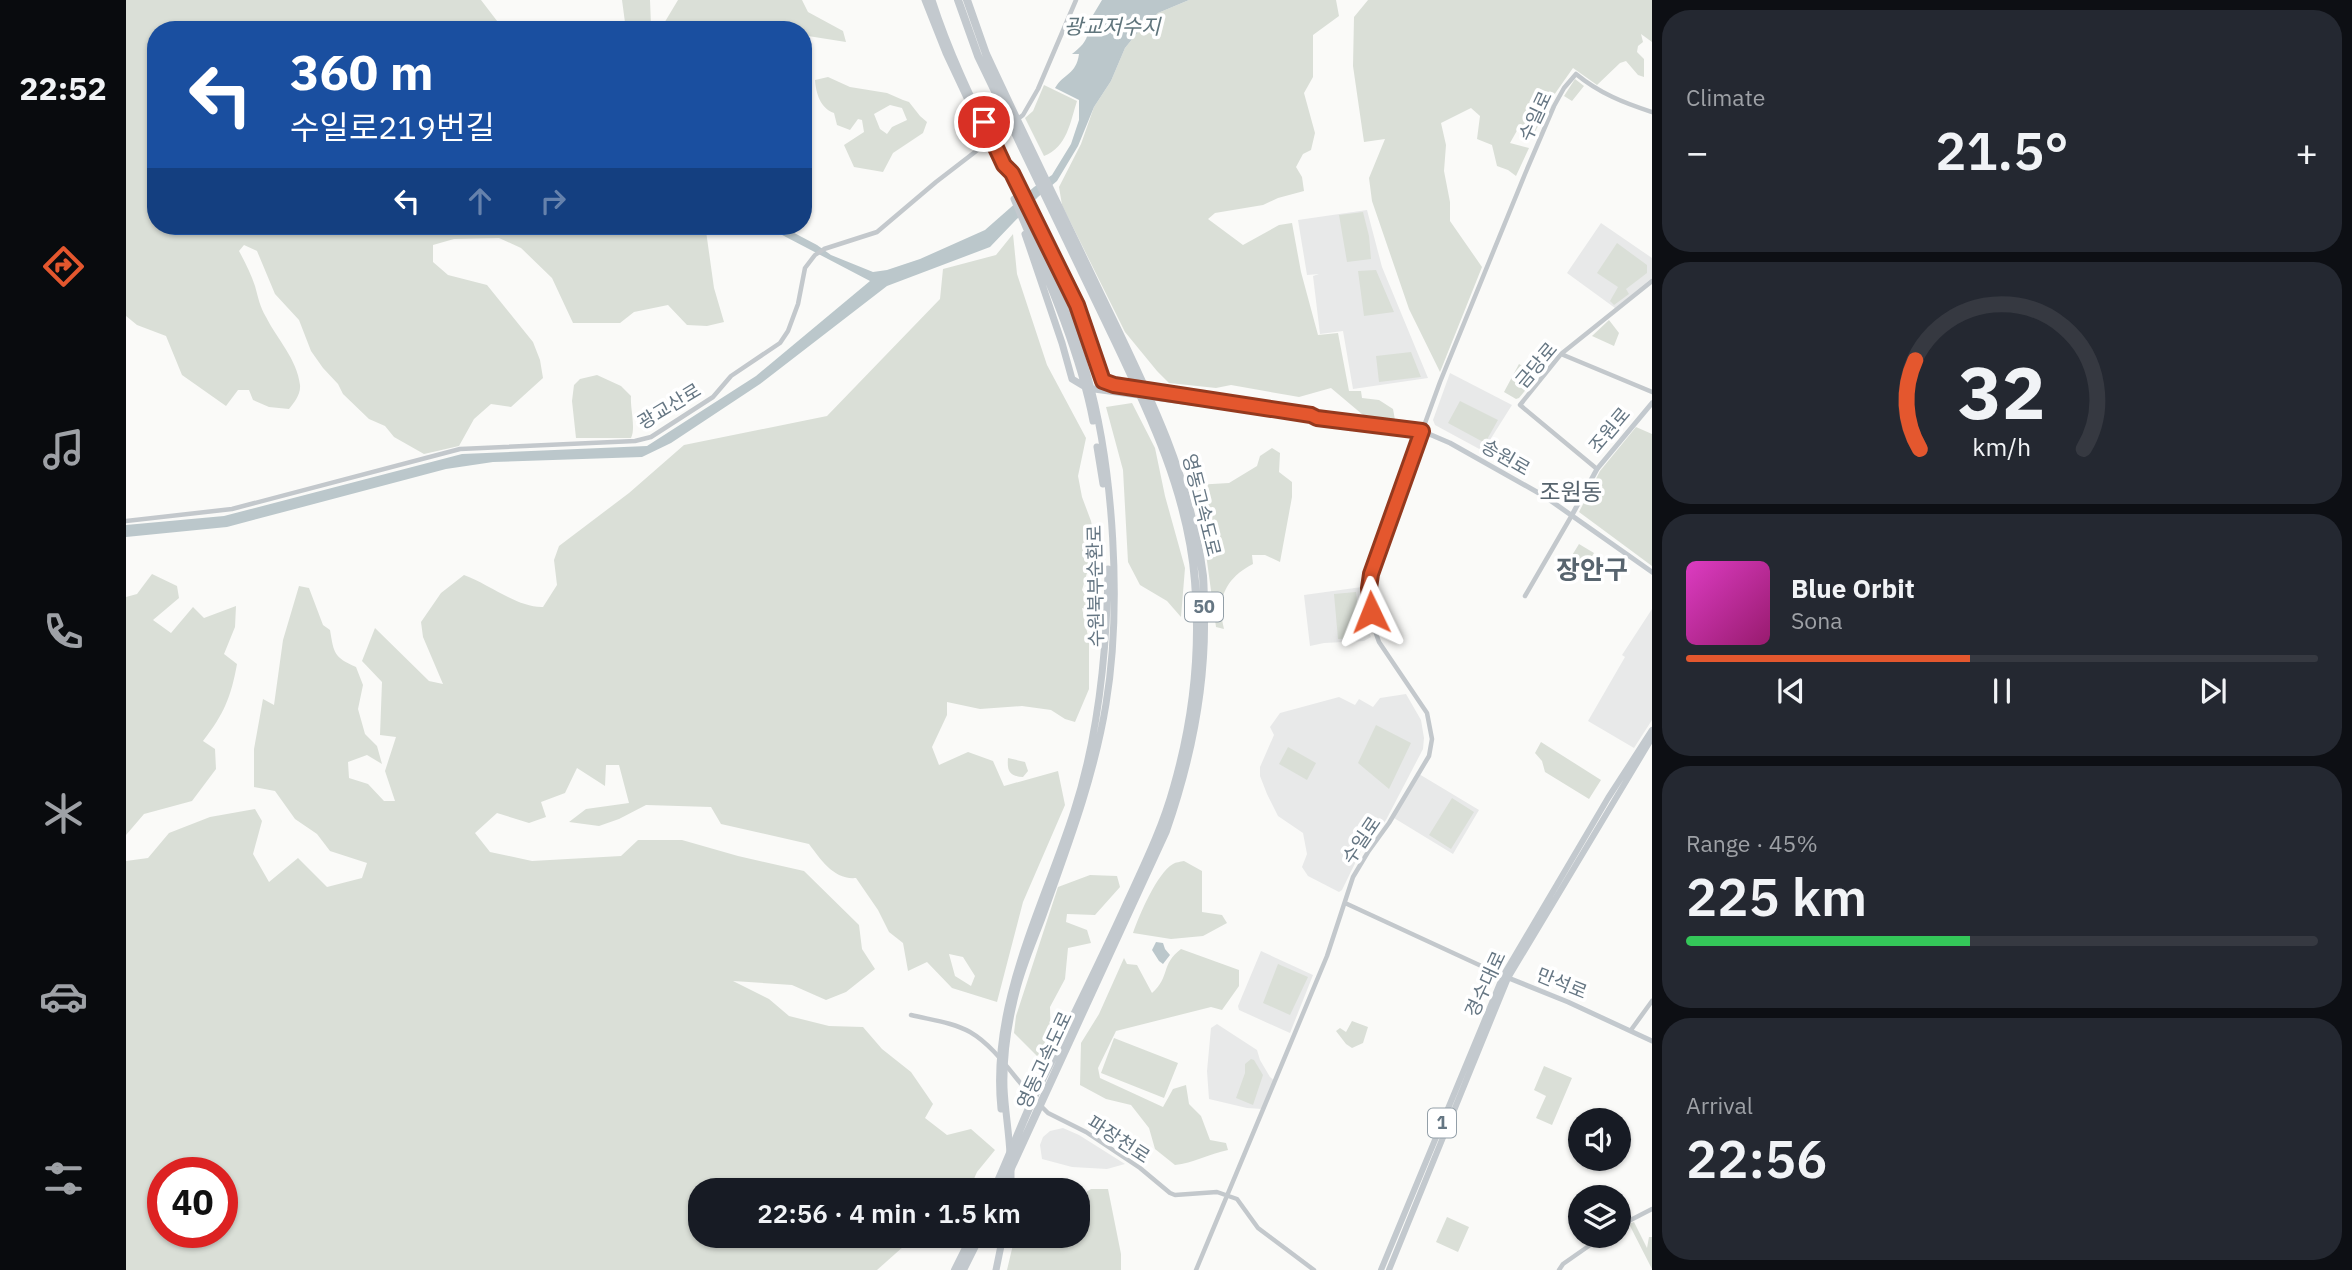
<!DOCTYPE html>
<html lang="en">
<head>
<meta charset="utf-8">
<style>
	:root { --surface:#171b24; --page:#242831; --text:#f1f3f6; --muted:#9ea1a6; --line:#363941; --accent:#e4572e }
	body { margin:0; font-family:"IBM Plex Sans","Noto Sans KR",sans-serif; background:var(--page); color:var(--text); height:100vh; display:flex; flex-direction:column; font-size:26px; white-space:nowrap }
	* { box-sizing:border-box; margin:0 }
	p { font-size:23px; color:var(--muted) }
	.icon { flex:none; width:38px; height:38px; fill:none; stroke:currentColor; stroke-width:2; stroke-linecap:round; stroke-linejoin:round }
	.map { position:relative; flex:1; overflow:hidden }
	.details { display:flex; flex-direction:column; gap:10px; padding:10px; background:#0d0f14; width:700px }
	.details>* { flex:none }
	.hud { position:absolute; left:21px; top:21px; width:665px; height:214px; border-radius:28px; box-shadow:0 2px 5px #0004; background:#1a4fa0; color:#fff; overflow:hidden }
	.tools { position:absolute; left:1442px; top:1108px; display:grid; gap:14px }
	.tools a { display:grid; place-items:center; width:63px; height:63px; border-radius:50%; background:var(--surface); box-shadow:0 2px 5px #0004; font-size:35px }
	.speed { position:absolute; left:21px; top:1157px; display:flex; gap:14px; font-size:35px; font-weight:700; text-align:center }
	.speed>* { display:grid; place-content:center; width:91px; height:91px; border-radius:50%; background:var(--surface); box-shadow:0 2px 5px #0004; line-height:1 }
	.speed .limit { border:10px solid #d22; background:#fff; color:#111 }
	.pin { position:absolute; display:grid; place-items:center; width:60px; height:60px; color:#fff; margin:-30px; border:4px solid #fff; border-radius:50%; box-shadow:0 2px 7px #0007 }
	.me { position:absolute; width:77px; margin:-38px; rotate:358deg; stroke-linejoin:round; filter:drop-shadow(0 0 5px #0008) }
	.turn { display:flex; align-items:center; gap:24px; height:147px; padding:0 28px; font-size:32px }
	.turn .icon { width:91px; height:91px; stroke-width:2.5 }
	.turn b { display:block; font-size:49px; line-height:60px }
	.lanes { display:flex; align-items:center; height:66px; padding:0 28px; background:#0003; justify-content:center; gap:35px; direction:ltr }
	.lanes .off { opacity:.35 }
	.big { font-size:52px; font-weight:600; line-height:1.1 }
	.details .tile { flex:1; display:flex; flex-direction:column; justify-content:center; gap:10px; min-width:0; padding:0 24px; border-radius:28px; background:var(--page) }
	.details .dial { align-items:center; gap:0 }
	.dial svg { height:182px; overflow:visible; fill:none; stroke:var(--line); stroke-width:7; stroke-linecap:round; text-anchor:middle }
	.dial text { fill:var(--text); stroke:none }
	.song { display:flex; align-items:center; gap:21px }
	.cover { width:84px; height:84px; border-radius:10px; background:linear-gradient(135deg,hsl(310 70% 55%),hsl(320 70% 35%)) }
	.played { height:7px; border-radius:4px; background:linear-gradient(90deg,var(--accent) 45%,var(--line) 45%) }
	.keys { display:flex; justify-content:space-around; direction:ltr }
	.heat { display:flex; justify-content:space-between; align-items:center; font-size:38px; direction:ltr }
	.charge { height:10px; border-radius:5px; background:linear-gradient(90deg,#34c759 45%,var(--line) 0) }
	.trip { position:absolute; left:562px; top:1178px; width:402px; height:70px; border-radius:28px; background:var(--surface); box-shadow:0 2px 5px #0004; font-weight:600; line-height:70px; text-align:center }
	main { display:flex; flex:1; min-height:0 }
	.tabs { display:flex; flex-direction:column; width:126px; justify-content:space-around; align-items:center; background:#090b0e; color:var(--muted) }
	.tabs .icon { width:49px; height:49px }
	.tabs .current { color:var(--accent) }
	.tabs b { font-size:32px; color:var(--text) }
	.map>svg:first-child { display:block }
	.built { fill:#e8e9e9 }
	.green { fill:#dadfd7; fill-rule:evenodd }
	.water { fill:#bbc7cb }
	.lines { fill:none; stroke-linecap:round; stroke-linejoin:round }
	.tertiary { stroke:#c3c8cc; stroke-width:4.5 }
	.secondary { stroke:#c3c9ce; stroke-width:5 }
	.primary { stroke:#c3c9ce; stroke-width:6 }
	.trunk { stroke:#c3c9ce; stroke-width:7 }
	.motorway { stroke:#c3c9ce; stroke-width:8 }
	.route-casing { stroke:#94391e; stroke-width:18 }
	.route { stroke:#e4572e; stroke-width:12 }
	.labels { text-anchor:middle; stroke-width:7; stroke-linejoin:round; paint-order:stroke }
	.shield { fill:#fff; stroke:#939fa8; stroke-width:2 }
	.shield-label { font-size:18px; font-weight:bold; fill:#657683 }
	.street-label { font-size:19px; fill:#657683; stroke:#fff }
	.water-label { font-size:21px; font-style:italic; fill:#60757c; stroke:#fff }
	.quarter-label { font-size:23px; fill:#57646e; stroke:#fff }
	.district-label { font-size:26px; font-weight:bold; fill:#57646e; stroke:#fff }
</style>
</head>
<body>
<main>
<nav class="tabs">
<b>22:52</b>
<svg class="icon current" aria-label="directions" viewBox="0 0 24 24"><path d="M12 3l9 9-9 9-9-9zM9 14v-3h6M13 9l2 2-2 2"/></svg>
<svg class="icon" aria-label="music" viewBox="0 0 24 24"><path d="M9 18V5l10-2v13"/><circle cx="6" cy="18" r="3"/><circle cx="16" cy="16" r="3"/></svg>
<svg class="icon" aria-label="phone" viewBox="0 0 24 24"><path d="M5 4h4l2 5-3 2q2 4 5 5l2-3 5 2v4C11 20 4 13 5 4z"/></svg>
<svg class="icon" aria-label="climate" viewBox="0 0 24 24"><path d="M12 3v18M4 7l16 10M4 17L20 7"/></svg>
<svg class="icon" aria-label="car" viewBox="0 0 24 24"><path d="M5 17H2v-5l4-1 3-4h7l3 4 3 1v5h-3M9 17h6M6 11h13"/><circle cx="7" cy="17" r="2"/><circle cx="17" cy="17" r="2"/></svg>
<svg class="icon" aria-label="filters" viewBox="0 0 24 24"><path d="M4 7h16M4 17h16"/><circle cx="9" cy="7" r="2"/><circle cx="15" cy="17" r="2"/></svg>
</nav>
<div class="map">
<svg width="1526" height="1270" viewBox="0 0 1526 1270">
	<rect width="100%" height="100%" fill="#fafaf8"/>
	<!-- built -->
	<path class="built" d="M1241 210 1256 267 1302 378 1227 389 1217 331 1194 334 1187 276 1193 274 1181 275 1172 220Z
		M1475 223 1526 258V278L1489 308 1441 273Z
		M1324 373 1386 405 1357 451 1309 425 1307 420Z
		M1236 587 1240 625 1245 637 1238 641 1198 643 1184 646 1178 595Z
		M1526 609V720L1508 748 1462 721 1499 657 1496 655Z
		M1280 694 1295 720 1298 738 1297 749 1260 820 1236 849 1216 890 1213 892 1182 876 1176 867 1181 854 1177 833 1152 816 1141 794 1134 776V767L1148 735 1144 727 1154 713 1213 697 1229 705 1233 699 1247 707 1254 698Z
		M1293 774 1353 810 1327 854 1268 818Z
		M1135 951 1187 975 1164 1033 1113 1010 1112 1006Z
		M1091 1024 1131 1050 1134 1060 1144 1077 1149 1081 1136 1109 1121 1108 1083 1099 1081 1071 1085 1028Z
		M937 1128 953 1135 999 1164 981 1169 946 1167 916 1159 914 1145 917 1137 924 1131Z"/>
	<!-- green -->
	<path class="green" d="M0 0H355L378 30H30V226H568L580 231 588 288 598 322 581 326 561 325 542 305 508 312 494 323H447L426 278 395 248 373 238 328 239 307 245V262L322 275 361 285 407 342 414 360 417 378 385 407 365 404 348 419 333 446 298 454 268 437 259 426 243 419 217 394 212 384 197 368 185 351 173 320 149 294 131 251 118 245 113 251C119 262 125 274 129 286 132 297 134 307 140 317 151 339 171 359 174 385 175 394 168 403 163 409L143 407 127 400 123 390H112L100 406 56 375 40 336 11 325 0 316Z
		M496 0H524L525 26 522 30H500Z
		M552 0H676L682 12 717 31 720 42 682 36 677 40V30H534Z
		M1063 0H1210L1213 16 1187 35V77L1178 93 1189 133 1185 150 1177 154 1170 167 1176 177 1178 191 1152 198 1137 205 1089 213 1082 219 1117 245 1153 225 1166 223 1175 272 1192 335 1212 333 1223 391H1235L1236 398 1253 400 1267 409 1269 420 1237 415 1205 388 1173 397 1105 385 1090 388 1043 383 1031 371 999 332 936 205 933 187 955 144 968 107 985 81 999 48 1012 32 1032 13Z
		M1242 0H1526V42L1515 34 1517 42 1512 46 1511 52 1518 59V77L1512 75 1500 61 1494 63 1471 85 1447 68 1428 95 1409 132 1393 127 1384 143 1403 148 1390 176 1382 170 1371 166 1366 145 1351 139 1354 116 1345 108 1315 123 1320 145 1318 171 1324 202V221L1356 267 1314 372 1283 309 1246 201 1243 178 1259 139 1238 142 1227 66 1228 17Z
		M702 77 724 87 761 93 777 100 783 102 794 116 801 122 797 133 767 153 757 172 728 167 718 145 738 132 736 120 732 119 724 130 711 125 708 113C694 108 690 93 689 80ZM764 105 776 108 781 120 766 127 761 134 754 129 748 114Z
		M1449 79 1458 86 1446 101 1438 96Z
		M918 85 951 101C944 123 941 147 918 156L899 118 907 111Z
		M1237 212 1243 236 1245 259 1221 262 1213 215Z
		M887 234 891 274 921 365 960 438 952 476 956 497 965 521 972 555 963 566 956 590 970 613 956 608 963 641V689L949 722 939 719 925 710 896 706 854 709 821 702V715L806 747 813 765 842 752 867 761 878 786 932 771 939 805 897 902 871 1002 826 988 801 962 782 971 777 943 763 932 752 910 730 878C708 880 695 860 683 844L595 824 585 807 520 805 493 819 473 826 443 822 460 809 503 803 493 765H480L479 786 451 768 439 793 415 802 420 817 403 823 371 813 349 833 364 852 406 861 495 856 512 840H556L612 856 678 871 733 925 736 949 749 969 720 992 700 1000 666 985 607 981 643 999 663 1016 703 1026 737 1027 756 1049 785 1072 807 1104 799 1118 821 1135 845 1129 869 1150 851 1172 843 1190H574V1236H816L810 1246H778L751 1270H0V861L22 858 43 833 84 817 129 809 136 821 127 854 143 882 172 858 201 887 236 878 241 863 204 851 191 834 169 819 149 791 128 787V749L137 699 148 705 157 640 173 586 183 588 197 625 204 630C208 654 208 657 230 667L237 685 232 709 239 734 251 746 256 764 241 755 222 762 223 778 242 784 258 801H269L259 771 270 737 254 735 256 682 236 661 249 628 303 681 317 684 297 637 295 622 315 593 338 575C363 584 392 608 417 607L431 585 428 560 433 546 503 493 558 445 701 416 814 299 817 269 870 255ZM823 954 837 957 849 976 845 986 829 976ZM96 1172V1232H37V1172Z
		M1491 243 1521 265V273L1500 289 1503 294 1488 305 1484 301 1492 287 1471 273Z
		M1250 270 1268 312 1238 316 1232 271Z
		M1483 320 1493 333 1488 346 1466 336Z
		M1285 352 1295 377 1253 382 1250 356Z
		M1393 364 1412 375 1393 398 1390 399 1378 392Z
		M471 375 495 386 505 396C504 408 510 428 505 438H450L446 401 448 385 454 379Z
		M1334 401 1372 420 1359 443 1322 423Z
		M1006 403 1029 448 1039 496 1059 568 1055 617 1041 601 1014 585 1002 562 997 470 980 407Z
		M1510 427 1526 434V566L1453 512 1474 471Z
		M1146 448 1154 453 1153 472 1166 482V497L1154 562 1139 555H1126L1127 564C1100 578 1090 598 1098 629L1090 627 1080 554 1071 519 1069 485 1103 483 1131 466 1134 456Z
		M1453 544 1468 553 1460 566 1445 557Z
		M26 574 51 586 53 598 27 620 45 633 67 607 78 618 110 606 109 627 98 654 111 664C105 697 98 714 77 741L89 749 90 769 66 801 18 814 0 835V597L11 594Z
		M1230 592 1235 638 1212 639 1208 594Z
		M1250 725 1285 743 1263 789 1232 763Z
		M1415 742 1475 780 1463 799 1419 772 1416 761 1409 753Z
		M1162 747 1190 763 1181 780 1153 764Z
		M882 758 899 762 902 771 897 777C883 776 881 771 882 758Z
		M1326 798 1348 812 1325 849 1303 835Z
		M1058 861 1076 871V912L1096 915 1101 923 1077 936 1045 939 1007 933C1013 916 1031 873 1047 864 1050 862 1054 862 1058 861Z
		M964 875 991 876 994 887 969 915 941 914 940 922 961 930 965 943 942 948 939 979 924 1007 925 1042 911 1056 888 1033 890 1016 932 887Z
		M1055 949 1113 970V986L1096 1010 1085 1007 990 1031 972 1068 974 1078 1037 1107 1047 1089 1060 1085 1063 1104 1075 1116 1084 1140 1100 1143 1102 1150C1083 1154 1067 1163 1049 1165L1029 1149 1023 1128 1005 1105 980 1099 954 1085 955 1043 973 1014 998 958 1001 964 1011 965 1026 993C1045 976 1034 965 1055 949Z
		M1152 964 1182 977 1164 1015 1137 1003Z
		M1226 1021 1242 1027 1237 1043 1226 1048 1220 1044 1210 1031 1214 1028 1220 1032Z
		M988 1038 1052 1063 1038 1098 975 1073Z
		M1125 1059 1128 1060 1137 1075 1127 1105 1110 1098 1119 1073V1064Z
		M1418 1066 1446 1078 1426 1125 1410 1118 1420 1096 1408 1090Z
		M965 1189H982L995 1254V1270H881L889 1236H952V1197Z
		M1321 1217 1343 1227 1332 1252 1310 1242Z
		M1508 1222 1521 1248 1523 1237H1526V1269L1503 1224Z"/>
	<!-- water -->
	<path class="water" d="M976 0H1063L1032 13 1012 32 999 48 985 81 968 107 952 146 931 181 912 197 864 247 761 286 634 384 545 443 516 457 367 462 320 469 101 527 0 537V525L98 516 336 454 521 446 630 376 744 281 639 226H655L691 245 705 255 747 272 761 270 794 259 859 230 908 187 926 175 945 144 953 120V100L929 88C938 73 950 75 953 54H946C957 46 969 33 956 22L964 20Z
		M1030 942 1037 943 1039 949 1044 955 1037 964 1033 961 1026 950Z"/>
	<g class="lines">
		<!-- tertiary -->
		<path class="tertiary" d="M1435 354 1526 392
			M1471 469 1394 405 1435 354 1526 281
			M0 521 106 509 334 449 509 441 525 437 587 397 605 376 654 343 662 331 672 304 679 268 689 255 698 249 751 232 810 182 897 115 912 89 950 0
			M1399 596 1446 515
			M1219 903 1377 976
			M785 1015C805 1020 826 1022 844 1032 870 1047 888 1078 909 1100
			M1505 1030 1526 1001
			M915 1106 922 1113 960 1132 1014 1168 1044 1193 1049 1195 1091 1192 1111 1199 1132 1228 1188 1270
			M1493 1226 1526 1209
			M1070 1270 1201 956 1227 877 1242 852 1263 823 1303 756 1306 739 1301 713 1253 642 1247 625 1243 588 1248 563 1314 382 1399 174 1428 106 1438 88 1450 74C1473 93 1498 103 1526 112
			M1433 1270 1437 1264 1477 1236"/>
		<!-- secondary -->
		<path class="secondary" d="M1191 418 1296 431 1324 443 1418 496 1526 572
			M1446 515 1471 469 1526 403
			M1380 977 1442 1002 1526 1041"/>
		<!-- primary -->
		<path class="primary" d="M1255 1270 1377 976 1482 798 1526 730
			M1263 1270 1382 978 1526 738"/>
		<!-- trunk -->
		<path class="trunk" d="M799 0 820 53 867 153
			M806 0C830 75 869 144 901 216 924 267 946 320 961 374 988 468 996 607 980 704 968 778 941 848 916 918 907 942 896 967 890 992 882 1023 877 1056 878 1088 879 1110 883 1132 884 1154
			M888 199C917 268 953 348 967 421
			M899 199 951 305 977 381 988 385 1185 415 1191 418
			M899 234 936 343 946 379 961 388 1072 403
			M971 447 977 484
			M875 1109C864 1004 917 908 948 811 973 734 981 649 982 569
			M885 1169V1190
			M870 1270 877 1236"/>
		<!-- motorway -->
		<path class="motorway" d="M832 0 852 56C894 145 938 233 980 322 1019 404 1062 489 1069 581 1075 650 1067 721 1048 787 1037 827 1019 864 1002 901 975 961 946 1019 917 1078 899 1114 885 1153 868 1190
			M841 0 860 54C897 134 936 213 974 293 1018 384 1064 474 1077 576 1078 590 1078 604 1078 618 1079 692 1064 762 1040 831L875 1190
			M829 1270 846 1236
			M837 1270 854 1236"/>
	</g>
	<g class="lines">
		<!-- route casing -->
		<g class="route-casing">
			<path id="route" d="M858 122 878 165 886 173 951 305 977 381 988 385 1185 415 1191 418 1296 431 1245 574 1243 588 1245 612"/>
		</g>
		<!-- route -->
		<use href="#route" class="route"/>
	</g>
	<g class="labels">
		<!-- shield labels -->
		<g class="shield">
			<rect x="1059" y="592.5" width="38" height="29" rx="5"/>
			<rect x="1302" y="1108.5" width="28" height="29" rx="5"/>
		</g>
		<g class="shield-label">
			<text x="1078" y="613">50</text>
			<text x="1316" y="1129">1</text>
		</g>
		<!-- street labels -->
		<g class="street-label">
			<text transform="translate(1409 116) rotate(-65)" y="7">수일로</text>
			<text transform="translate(1410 365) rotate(-50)" y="7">금당로</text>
			<text transform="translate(543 406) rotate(-31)" y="7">광교산로</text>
			<text transform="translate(1483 430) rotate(-50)" y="7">조원로</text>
			<text transform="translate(1380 457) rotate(30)" y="7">송원로</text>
			<text transform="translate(1076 505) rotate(76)" y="7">영동고속도로</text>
			<text transform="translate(969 586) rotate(-91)" y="7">수원북부순환로</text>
			<text transform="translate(1235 840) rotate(-56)" y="7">수일로</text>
			<text transform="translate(1436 983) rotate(22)" y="7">만석로</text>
			<text transform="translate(1359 984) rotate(-65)" y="7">경수대로</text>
			<text transform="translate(918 1060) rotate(-65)" y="7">영동고속도로</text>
			<text transform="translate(993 1139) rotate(33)" y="7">파장천로</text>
		</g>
		<!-- water labels -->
		<g class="water-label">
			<text x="986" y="34">광교저수지</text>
		</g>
		<!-- quarter labels -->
		<g class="quarter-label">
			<text x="1445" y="500">조원동</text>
		</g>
		<!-- district labels -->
		<g class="district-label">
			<text x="1466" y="579">장안구</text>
		</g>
	</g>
</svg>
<div class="tools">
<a><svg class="icon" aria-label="sound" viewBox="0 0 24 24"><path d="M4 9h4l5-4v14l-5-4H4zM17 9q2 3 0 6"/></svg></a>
<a><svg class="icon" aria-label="layers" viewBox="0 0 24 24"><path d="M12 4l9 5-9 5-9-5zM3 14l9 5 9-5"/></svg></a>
</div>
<div class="speed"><div class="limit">40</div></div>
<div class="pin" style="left:858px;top:122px;background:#d93025"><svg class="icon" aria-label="arrive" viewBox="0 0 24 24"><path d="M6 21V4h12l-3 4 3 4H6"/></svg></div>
<svg class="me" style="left:1245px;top:612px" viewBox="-20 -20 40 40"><path d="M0-17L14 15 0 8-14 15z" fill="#e4572e" stroke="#fff" stroke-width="4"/></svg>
<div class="trip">22:56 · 4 min · 1.5 km</div>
<div class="hud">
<div class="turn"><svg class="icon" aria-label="left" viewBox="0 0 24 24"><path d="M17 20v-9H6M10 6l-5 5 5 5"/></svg><div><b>360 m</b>수일로219번길</div></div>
<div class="lanes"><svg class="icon" aria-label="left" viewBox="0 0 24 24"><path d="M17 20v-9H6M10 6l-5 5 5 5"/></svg><svg class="icon off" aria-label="ahead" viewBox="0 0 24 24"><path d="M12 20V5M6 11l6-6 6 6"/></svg><svg class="icon off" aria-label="right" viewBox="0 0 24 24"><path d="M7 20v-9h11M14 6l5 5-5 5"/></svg></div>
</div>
</div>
<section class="details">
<div class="tile"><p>Climate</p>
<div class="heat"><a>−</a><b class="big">21.5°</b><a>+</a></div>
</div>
<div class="tile dial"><svg viewBox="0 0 100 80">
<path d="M14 69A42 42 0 1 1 86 69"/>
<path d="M14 69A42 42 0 0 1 12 30" stroke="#e4572e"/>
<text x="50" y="56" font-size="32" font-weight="700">32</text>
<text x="50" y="72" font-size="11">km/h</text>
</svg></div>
<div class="tile">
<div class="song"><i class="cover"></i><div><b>Blue Orbit</b><p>Sona</p></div></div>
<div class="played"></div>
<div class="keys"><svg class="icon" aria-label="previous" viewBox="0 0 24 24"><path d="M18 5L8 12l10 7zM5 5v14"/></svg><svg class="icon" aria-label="pause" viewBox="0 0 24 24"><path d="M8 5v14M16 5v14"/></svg><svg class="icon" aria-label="next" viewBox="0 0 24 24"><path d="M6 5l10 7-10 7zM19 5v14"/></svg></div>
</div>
<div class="tile"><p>Range · 45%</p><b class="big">225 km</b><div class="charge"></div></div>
<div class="tile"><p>Arrival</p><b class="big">22:56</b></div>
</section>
</main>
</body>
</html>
